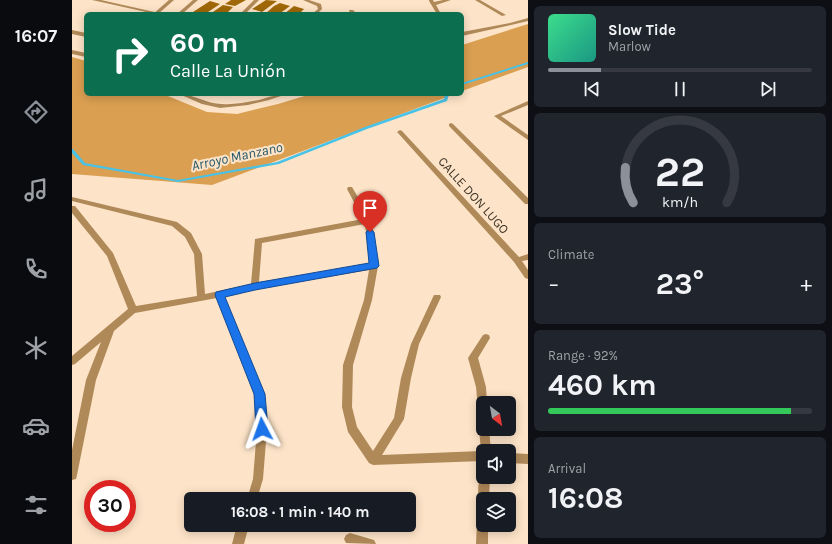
<!DOCTYPE html>
<html lang="en">
<head>
<meta charset="utf-8">
<style>
	:root { --surface:#171b24; --page:#20242c; --text:#f1f3f6; --muted:#9ea1a6; --line:#363941; --accent:#8c9099 }
	body { margin:0; font-family:Karla,sans-serif; background:var(--page); color:var(--text); height:100vh; display:flex; flex-direction:column; font-size:15px; white-space:nowrap }
	* { box-sizing:border-box; margin:0 }
	p { font-size:13px; color:var(--muted) }
	.icon { flex:none; width:22px; height:22px; fill:none; stroke:currentColor; stroke-width:2; stroke-linecap:round; stroke-linejoin:round }
	.map { position:relative; flex:1; overflow:hidden }
	.details { display:flex; flex-direction:column; gap:6px; padding:6px; background:#0d0f14; width:304px }
	.details>* { flex:none }
	.hud { position:absolute; left:12px; top:12px; width:380px; height:84px; border-radius:6px; box-shadow:0 2px 10px #0003; background:#0b6e4f; color:#fff; overflow:hidden }
	.needle { width:26px; rotate:149deg }
	.fabs { position:absolute; left:404px; top:396px; display:grid; gap:8px }
	.fabs a { display:grid; place-items:center; width:40px; height:40px; border-radius:6px; background:var(--surface); box-shadow:0 2px 10px #0003; font-size:20px }
	.speed { position:absolute; left:12px; top:480px; display:flex; gap:8px; font-size:20px; font-weight:700; text-align:center }
	.speed>* { display:grid; place-content:center; width:52px; height:52px; border-radius:50%; background:var(--surface); box-shadow:0 2px 10px #0003; line-height:1 }
	.speed .limit { border:6px solid #d22; background:#fff; color:#111 }
	.pin { position:absolute; display:grid; place-items:center; width:34px; height:34px; color:#fff; margin:-41px -17px; border-radius:50% 50% 50% 0; rotate:-45deg; box-shadow:0 0 4px #0007 }
	.pin .icon { rotate:45deg }
	.me { position:absolute; width:44px; margin:-22px; rotate:356deg; stroke-linejoin:round; filter:drop-shadow(0 0 3px #0008) }
	.turn { display:flex; align-items:center; gap:14px; height:84px; padding:0 20px; font-size:18px }
	.turn .icon { width:52px; height:52px; stroke-width:2.5 }
	.turn b { display:block; font-size:28px; line-height:34px }
	.big { font-size:30px; font-weight:700; line-height:1.1 }
	.details .tile { flex:1; display:flex; flex-direction:column; justify-content:center; gap:6px; min-width:0; padding:0 14px; border-radius:6px; background:var(--page) }
	.details .dial { align-items:center; gap:0 }
	.dial svg { height:104px; overflow:visible; fill:none; stroke:var(--line); stroke-width:7; stroke-linecap:round; text-anchor:middle }
	.dial text { fill:var(--text); stroke:none }
	.song { display:flex; align-items:center; gap:12px }
	.cover { width:48px; height:48px; border-radius:6px; background:linear-gradient(135deg,hsl(150 70% 55%),hsl(170 70% 35%)) }
	.played { height:4px; border-radius:2px; background:linear-gradient(90deg,var(--accent) 20%,var(--line) 20%) }
	.keys { display:flex; justify-content:space-around; direction:ltr }
	.heat { display:flex; justify-content:space-between; align-items:center; font-size:22px; direction:ltr }
	.charge { height:6px; border-radius:3px; background:linear-gradient(90deg,#34c759 92%,var(--line) 0) }
	.trip { position:absolute; left:112px; top:492px; width:232px; height:40px; border-radius:6px; background:var(--surface); box-shadow:0 2px 10px #0003; font-weight:700; line-height:40px; text-align:center }
	main { display:flex; flex:1; min-height:0 }
	.menu { display:flex; flex-direction:column; width:72px; justify-content:space-around; align-items:center; background:#090b0e; color:var(--muted) }
	.menu .icon { width:28px; height:28px }
	.menu .selected { color:var(--accent) }
	.menu b { font-size:18px; color:var(--text) }
	.map>svg:first-child { display:block }
	.forest { fill:#da9f51 }
	.lines { fill:none; stroke-linecap:round; stroke-linejoin:round }
	.stream { fill:#48c2e7; fill-rule:evenodd }
	.building { fill:#9f6707 }
	.service { fill:#b08959; fill-rule:evenodd }
	.minor { fill:#b08959; fill-rule:evenodd }
	.route { fill:#1a73e8; stroke:#114b97 }
	.labels { text-anchor:middle; stroke-width:4; stroke-linejoin:round; paint-order:stroke }
	.street-label { font-size:13px; fill:#3e3529; stroke:#fde4c8 }
	.water-label { font-size:14px; font-style:italic; fill:#265868; stroke:#fde4c8 }
</style>
</head>
<body>
<main>
<nav class="menu">
<b>16:07</b>
<svg class="icon selected" aria-label="directions" viewBox="0 0 24 24"><path d="M12 3l9 9-9 9-9-9zM9 14v-3h6M13 9l2 2-2 2"/></svg>
<svg class="icon" aria-label="music" viewBox="0 0 24 24"><path d="M9 18V5l10-2v13"/><circle cx="6" cy="18" r="3"/><circle cx="16" cy="16" r="3"/></svg>
<svg class="icon" aria-label="phone" viewBox="0 0 24 24"><path d="M5 4h4l2 5-3 2q2 4 5 5l2-3 5 2v4C11 20 4 13 5 4z"/></svg>
<svg class="icon" aria-label="climate" viewBox="0 0 24 24"><path d="M12 3v18M4 7l16 10M4 17L20 7"/></svg>
<svg class="icon" aria-label="car" viewBox="0 0 24 24"><path d="M5 17H2v-5l4-1 3-4h7l3 4 3 1v5h-3M9 17h6M6 11h13"/><circle cx="7" cy="17" r="2"/><circle cx="17" cy="17" r="2"/></svg>
<svg class="icon" aria-label="filters" viewBox="0 0 24 24"><path d="M4 7h16M4 17h16"/><circle cx="9" cy="7" r="2"/><circle cx="15" cy="17" r="2"/></svg>
</nav>
<div class="map">
<svg width="456" height="544" viewBox="0 0 456 544">
	<rect width="100%" height="100%" fill="#fde4c8"/>
	<!-- forest -->
	<path class="forest" d="M456 24V67L390 91V45Z
		M0 57 14 61V94H91L135 112 165 114 206 104 239 94H383L140 185 0 174Z"/>
	<g class="lines">
		<!-- stream -->
		<path class="stream" d="M456 62V64L390 85V83Z
			M373 94H377L375 101 295 129 207 164 106 182 11 165 0 153V149H1L13 163 106 180 205 162 293 127 372 99Z"/>
	</g>
	<!-- building -->
	<path class="building" d="M159 0H174L163 6 153 4Z
		M194 0 205 1 190 12 180 9Z
		M138 1 148 4 133 14 121 12Z
		M208 3 218 6 207 14H193L202 6Z
		M151 5 161 7 154 14H138Z
		M222 6 232 9 227 14H212Z"/>
	<g class="lines">
		<!-- service -->
		<path class="service" d="M20 0H29L87 13 83 14Z
			M121 0H126L110 14H105Z
			M357 0H361L362 2 371 0H379L364 5 369 14H365L357 1Z
			M403 0H408L434 15 430 16Z
			M277 10H281L285 14H280L277 11Z
			M0 30 14 33V37L0 34Z"/>
		<!-- minor -->
		<path class="minor" d="M97 0H102L86 14H81Z
			M182 0H187L173 14H168Z
			M231 0H237L249 4 250 9 245 14H240L246 9 245 6Z
			M456 18V21L439 25 390 36V32L438 23Z
			M0 50 14 53V57L0 54Z
			M107 94C122 94 134 104 150 104 162 105 175 102 187 100 197 97 205 94 215 94L197 100 176 105 148 108 130 104Z
			M456 101V105L429 116 456 135V140L422 116Z
			M379 123 381 124 456 198V204H453L377 126V124Z
			M328 130 330 131 447 257 456 254V260L450 261 456 270V279L453 278 442 262 326 133 325 132Z
			M276 187H280L300 221 306 266 300 300 281 365 280 407 285 427 301 451 322 418 329 378 339 344 361 297 362 295H368L369 297 347 344 339 378 332 419 310 455 409 451 407 429 408 426 411 425V429H417L419 451H411V461L301 465 297 463 276 432 270 407 271 365 292 300 297 270 183 289 152 296 192 394 195 429 191 479 185 499H175L181 479 185 429 182 394 145 298 63 313 42 331 24 380 5 475 4 479 0 480V450L14 380 29 342 3 364 0 365V356L56 309 35 256 0 213V206H3L41 253 64 306 125 296 122 254 113 237 100 226 0 201V197L105 222 119 233 130 254 133 294 179 284 183 239 291 219 275 189ZM293 224 298 264 187 282 190 243Z
			M414 334 417 335 418 338 406 358 414 387 415 403H411V413L408 412 406 409 404 387 396 358 411 335Z
			M437 453 456 454V464L437 463Z
			M409 473H411V477H418L417 499H411V504L408 503C405 495 406 481 409 473Z
			M411 515V525H416V544H404L405 521 407 517Z
			M165 525H177L172 544H160Z
			M278 533 302 540 304 544 274 543 272 539 274 535Z"/>
	</g>
	<!-- route -->
	<path class="route" d="M298 229 302 232 307 266 305 268 183 290 153 297 193 394 196 429 194 433 190 434 186 433 184 429 182 394 143 295 144 292 183 283 297 263 294 232Z"/>
	<g class="labels">
		<!-- street labels -->
		<g class="street-label">
			<text transform="translate(402 195) rotate(48)" y="5">CALLE DON LUGO</text>
		</g>
		<!-- water labels -->
		<g class="water-label">
			<text transform="translate(165 156) rotate(-12)" y="5">Arroyo Manzano</text>
		</g>
	</g>
</svg>
<div class="fabs">
<a><svg class="needle" viewBox="-14 -14 28 28"><path d="M0-13l5 13h-10z" fill="#e53935"/><path d="M0 13l5-13h-10z" fill="#9ea1a6"/></svg></a>
<a><svg class="icon" aria-label="sound" viewBox="0 0 24 24"><path d="M4 9h4l5-4v14l-5-4H4zM17 9q2 3 0 6"/></svg></a>
<a><svg class="icon" aria-label="layers" viewBox="0 0 24 24"><path d="M12 4l9 5-9 5-9-5zM3 14l9 5 9-5"/></svg></a>
</div>
<div class="speed"><div class="limit">30</div></div>
<div class="pin" style="left:298px;top:232px;background:#d93025"><svg class="icon" aria-label="arrive" viewBox="0 0 24 24"><path d="M6 21V4h12l-3 4 3 4H6"/></svg></div>
<svg class="me" style="left:190px;top:429px" viewBox="-20 -20 40 40"><path d="M0-17L14 15 0 8-14 15z" fill="#1a73e8" stroke="#fff" stroke-width="4"/></svg>
<div class="trip">16:08 · 1 min · 140 m</div>
<div class="hud">
<div class="turn"><svg class="icon" aria-label="right" viewBox="0 0 24 24"><path d="M7 20v-9h11M14 6l5 5-5 5"/></svg><div><b>60 m</b>Calle La Unión</div></div>
</div>
</div>
<section class="details">
<div class="tile">
<div class="song"><i class="cover"></i><div><b>Slow Tide</b><p>Marlow</p></div></div>
<div class="played"></div>
<div class="keys"><svg class="icon" aria-label="previous" viewBox="0 0 24 24"><path d="M18 5L8 12l10 7zM5 5v14"/></svg><svg class="icon" aria-label="pause" viewBox="0 0 24 24"><path d="M8 5v14M16 5v14"/></svg><svg class="icon" aria-label="next" viewBox="0 0 24 24"><path d="M6 5l10 7-10 7zM19 5v14"/></svg></div>
</div>
<div class="tile dial"><svg viewBox="0 0 100 80">
<path d="M14 69A42 42 0 1 1 86 69"/>
<path d="M14 69A42 42 0 0 1 8 42" stroke="#8c9099"/>
<text x="50" y="56" font-size="32" font-weight="700">22</text>
<text x="50" y="72" font-size="11">km/h</text>
</svg></div>
<div class="tile"><p>Climate</p>
<div class="heat"><a>−</a><b class="big">23°</b><a>+</a></div>
</div>
<div class="tile"><p>Range · 92%</p><b class="big">460 km</b><div class="charge"></div></div>
<div class="tile"><p>Arrival</p><b class="big">16:08</b></div>
</section>
</main>
</body>
</html>
